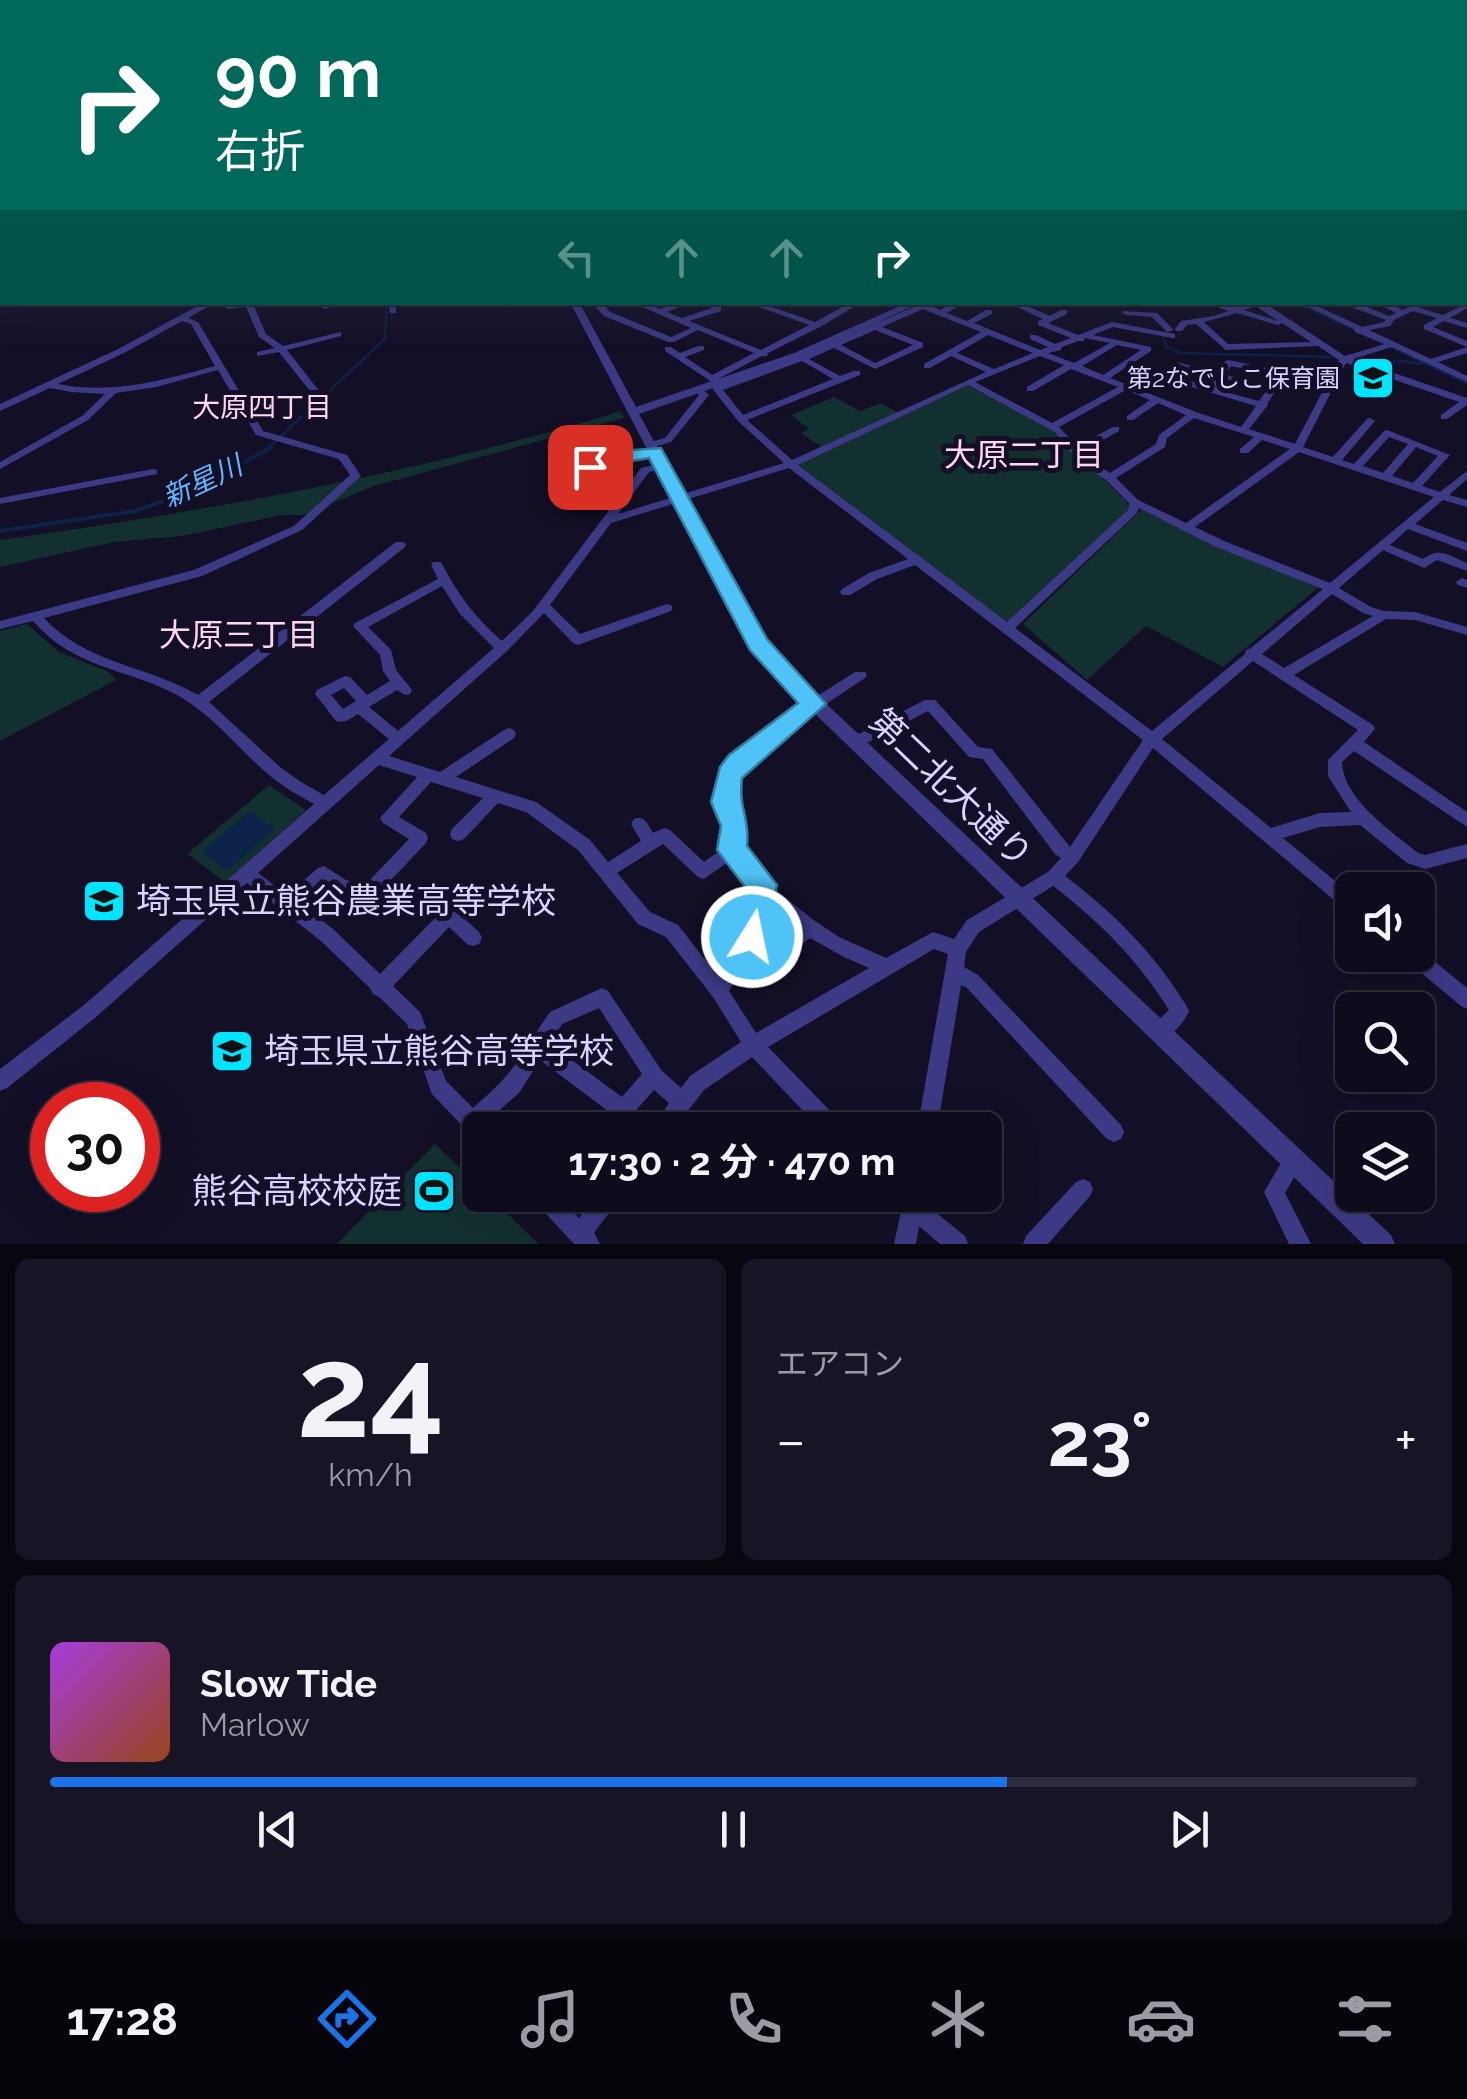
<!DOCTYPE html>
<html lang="ja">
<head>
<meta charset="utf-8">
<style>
	:root { --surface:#0e0b1c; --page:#171425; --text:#f1f3f6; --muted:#9b9ba3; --line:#2e2b3b; --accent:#1a73e8 }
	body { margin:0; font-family:Raleway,"Noto Sans JP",sans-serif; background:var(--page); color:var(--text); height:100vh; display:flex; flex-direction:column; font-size:38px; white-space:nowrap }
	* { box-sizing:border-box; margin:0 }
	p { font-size:32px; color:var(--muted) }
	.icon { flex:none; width:55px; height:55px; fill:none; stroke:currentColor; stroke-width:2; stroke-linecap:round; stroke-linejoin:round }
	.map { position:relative; height:1244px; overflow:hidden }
	.side { display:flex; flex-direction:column; gap:15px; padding:15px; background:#08060f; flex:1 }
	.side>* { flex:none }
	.hud { position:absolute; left:0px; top:0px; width:1468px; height:305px; box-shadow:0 10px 40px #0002,0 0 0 2px var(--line); background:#00695c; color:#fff; overflow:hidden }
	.controls { position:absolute; left:1335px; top:872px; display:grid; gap:20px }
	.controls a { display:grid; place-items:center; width:100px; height:100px; border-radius:15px; background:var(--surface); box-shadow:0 10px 40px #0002,0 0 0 2px var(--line); font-size:50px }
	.speed { position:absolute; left:30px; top:1082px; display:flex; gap:20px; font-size:50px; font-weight:700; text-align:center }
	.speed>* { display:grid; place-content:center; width:130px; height:130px; border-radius:50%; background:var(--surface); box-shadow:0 10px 40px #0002,0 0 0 2px var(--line); line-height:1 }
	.speed .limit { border:15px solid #d22; background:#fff; color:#111 }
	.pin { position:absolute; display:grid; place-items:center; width:85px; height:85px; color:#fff; margin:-42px; border-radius:20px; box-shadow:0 5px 15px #0006 }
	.me { position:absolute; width:110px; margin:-55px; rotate:10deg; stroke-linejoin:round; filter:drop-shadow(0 0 8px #0008) }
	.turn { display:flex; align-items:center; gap:35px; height:210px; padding:0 50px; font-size:45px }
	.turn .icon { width:130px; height:130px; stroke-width:2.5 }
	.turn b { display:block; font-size:70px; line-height:85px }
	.lanes { display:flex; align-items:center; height:95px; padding:0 50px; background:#0003; justify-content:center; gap:50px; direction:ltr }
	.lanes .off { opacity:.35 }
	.big { font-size:75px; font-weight:700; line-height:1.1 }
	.side .widget { flex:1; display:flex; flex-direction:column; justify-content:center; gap:15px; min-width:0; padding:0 35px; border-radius:15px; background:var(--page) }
	.side .dial { align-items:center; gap:0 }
	.dial b { font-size:130px; line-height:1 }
	.song { display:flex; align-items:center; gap:30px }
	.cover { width:120px; height:120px; border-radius:15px; background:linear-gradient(135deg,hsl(280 70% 55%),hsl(20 70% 35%)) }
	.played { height:10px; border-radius:5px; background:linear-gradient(90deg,var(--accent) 70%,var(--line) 70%) }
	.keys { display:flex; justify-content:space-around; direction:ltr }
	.heat { display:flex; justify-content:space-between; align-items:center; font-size:55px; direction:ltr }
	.side .tiles { flex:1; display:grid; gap:15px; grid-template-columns:1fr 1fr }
	.widget:last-child { grid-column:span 2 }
	.trip { position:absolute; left:462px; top:1112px; width:540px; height:100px; border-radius:15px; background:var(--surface); box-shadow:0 10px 40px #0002,0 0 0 2px var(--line); font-weight:700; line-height:100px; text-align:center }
	.tab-bar { display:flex; height:160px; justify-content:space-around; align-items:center; background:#06040b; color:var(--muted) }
	.tab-bar .icon { width:70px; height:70px }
	.tab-bar .on { color:var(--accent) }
	.tab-bar b { font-size:45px; color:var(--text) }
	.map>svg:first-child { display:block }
	.green { fill:#12302f }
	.water { fill:#0c2248 }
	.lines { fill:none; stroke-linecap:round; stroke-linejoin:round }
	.stream-far1 { stroke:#0c2248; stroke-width:2.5 }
	.stream { stroke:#0c2248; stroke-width:4 }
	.minor { fill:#3d3a85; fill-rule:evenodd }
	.tertiary { fill:#3d3a85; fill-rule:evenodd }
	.trunk { fill:#e055d1; fill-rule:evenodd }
	.route { fill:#4fc3f7; stroke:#337fa1; stroke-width:2.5 }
	.labels { text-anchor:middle; stroke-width:10; stroke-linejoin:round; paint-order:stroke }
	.far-poi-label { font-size:25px; fill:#d9d4ff; stroke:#130f26; text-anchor:end }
	.far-neighbourhood-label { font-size:28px; fill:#ffd6f0; stroke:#130f26 }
	.far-water-label { font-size:28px; font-style:italic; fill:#62b6ff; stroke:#130f26 }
	.neighbourhood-label { font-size:32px; fill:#ffd6f0; stroke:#130f26 }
	.near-street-label { font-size:35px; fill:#d9d4ff; stroke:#130f26 }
	.near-poi-label { font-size:35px; fill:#d9d4ff; stroke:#130f26; text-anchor:start }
</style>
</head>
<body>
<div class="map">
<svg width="1467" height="1244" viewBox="0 0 1467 1244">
	<rect width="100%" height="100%" fill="#130f26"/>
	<!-- green -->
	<path class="green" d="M967 385 1054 430 1126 501 1130 510 1008 625 797 464Z
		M834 397 860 411 881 403 899 413 823 448 801 433 809 429 791 415Z
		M621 411 624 418 374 486 303 515H282L182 536 114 542 0 567V540C209 511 419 473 621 411Z
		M1142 509 1320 586 1223 667 1146 626 1087 680 1023 624Z
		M27 624 59 652 109 672 116 680 0 741V631Z
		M269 785 306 810 225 882 187 854Z
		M435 1144 480 1187V1195H488L539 1244H337Z"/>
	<!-- water -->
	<path class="water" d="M250 811 275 829 227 871 202 851Z"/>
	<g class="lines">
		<!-- stream-far1 -->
		<path class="stream-far1" d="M1296 302 1467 383
			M1163 338 1167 347 1181 353 1335 357
			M1367 365 1402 361 1421 364
			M266 450 385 339 387 302"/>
		<!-- stream -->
		<path class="stream" d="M0 531 135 511 199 489 271 447"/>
		<!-- minor -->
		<path class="minor" d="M1467 176V180L1465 181V177Z
			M0 179H2V183H0Z
			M0 197 2 198V202L0 201Z
			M1465 197H1467V201H1465Z
			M0 209 2 210V214L0 213Z
			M1465 209H1467V213H1465Z
			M1465 223H1467V228H1465Z
			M1465 237H1467V242H1465Z
			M1465 250H1467V254H1465Z
			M1465 264H1467V268H1465Z
			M1465 275H1467V279H1465Z
			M205 302H216L188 318 198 322 263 431 347 455 361 476 302 530 202 576 44 618C85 663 148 666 198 695L396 542H404L406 545 404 548 209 702 280 767 301 782 324 795 389 739 358 714C351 718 345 724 336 721L315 694 317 690 345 676 350 677 367 695 390 681 383 671 380 655 353 626 355 623 438 579 431 565 433 562H441C457 593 475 618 502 641L533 611 641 468 662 463 667 466 666 468 649 472 618 514 784 463 738 421 711 387V383H717L719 385 796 358 797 355H803L828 344V341H834L916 306 909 302H921L940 310 954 302H965L947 313 967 321 986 310H992V314L974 323 1040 350 1048 347 1030 339V335H1036L1055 344 1071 338 1038 325V321L1043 319 1006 302H1018L1050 316 1061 310H1067V314L1048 323 1078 335 1112 322 1175 334V338H1172L1113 327 1093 335 1151 347V351L1110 378 1133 387 1153 370 1210 387 1216 377 1174 367 1173 365 1177 362 1218 373 1225 361 1228 360 1287 372 1288 374 1283 389 1275 392 1267 404 1268 405 1249 429 1295 444 1339 360 1318 346 1226 350 1196 324 1187 325 1182 331H1176L1175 329 1181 321 1214 316 1228 311 1204 302C1215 302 1230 308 1238 307 1247 306 1253 302 1263 302L1345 356 1385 344 1355 332 1354 329 1298 302H1309L1362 327 1384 322 1386 320 1354 308V304H1360L1389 316 1396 313 1374 302H1386L1403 310 1418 302H1430L1420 308 1443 315 1467 303V308L1450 318 1467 323V328L1444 321 1433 327 1467 341V347L1424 329V325L1437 318 1413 311 1394 320 1390 326 1369 330 1431 359 1467 347V353L1438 362 1467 376V382L1392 347 1353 359 1467 398V405L1447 419H1441V415L1459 402 1346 363 1303 447 1333 457 1367 419 1370 418 1375 421 1342 460 1354 464 1384 431 1387 430 1450 455 1422 486 1440 492 1467 471V479L1449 495 1467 500V507L1443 500 1415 524 1467 543V551L1408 529 1390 545 1423 559C1440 546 1449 556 1467 563V571L1437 560 1424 568 1383 550 1339 588 1371 607 1384 611 1415 612 1467 627V635L1415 620 1386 619 1294 675 1373 725 1375 729 1364 742 1467 812V827L1354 751 1342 762C1343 799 1391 831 1418 853L1425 855 1467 844V858L1425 869 1407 863 1360 825 1320 827 1283 838 1352 895V913L1346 910 1153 748 1078 862 1065 876C1114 913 1154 953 1186 1005L1189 1011C1184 1023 1171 1037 1159 1042L1152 1040 1150 1033 1152 1026 1169 1010C1138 960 1099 921 1053 886L979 932 966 952 964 967 978 975 1121 1125 1124 1132 1121 1139 1114 1142 1107 1139 966 987 961 985 937 1130H917L948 954 934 949 768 1047 842 1123 845 1130H821L752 1057 704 1090 673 1130H651L669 1103 654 1090 630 1117 623 1120 616 1117 540 1060 519 1093 486 1122 490 1130H480V1140L473 1137 432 1094 407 1024 379 997 373 994 370 988 321 941 247 883 96 1017 7 1088 0 1091V1069L84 1005 314 804C298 795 283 787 269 775 237 748 213 714 175 694 123 667 75 669 33 621L0 629V621L194 570 294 526 350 475 339 459 256 435 218 370 156 387 116 393 88 420 0 469V462L82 416 105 394 71 392 50 388 0 411V404L118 349ZM1256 306 1278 321 1244 310ZM923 309 981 332 924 364V368H930L951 356 986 372 792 460 747 420 860 375V371H854L840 376 809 359 834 348 875 369 923 347V343L882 327ZM1237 313 1278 325 1282 323 1311 342 1228 344 1204 322ZM182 321 191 324 215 366C163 380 112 395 58 384L124 353ZM875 330 913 345 875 363 841 345ZM988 335 1033 353 994 369 957 353ZM1085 338 1110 343 1074 363 1048 353 1061 350 1062 347 1078 341H1084ZM1117 345 1141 350 1103 375 1082 366ZM1040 356 1064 365 1027 387V391H1033L1071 369 1118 387 1052 423 975 382ZM802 361 833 379 743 415 723 390ZM1231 366 1279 376 1275 386H1272L1226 375ZM1155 376 1256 406 1241 427 1196 412 1140 390ZM1224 379 1267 390 1259 401 1218 390ZM968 385 1055 432 1079 462 1106 480 1129 503 1128 510 1007 622 798 465ZM1126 390 1150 400 1127 416V420H1133L1158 403 1186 415 1159 435 1156 444 1110 473 1087 458 1082 452 1119 431V427H1113L1077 446 1059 427ZM1194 418 1254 437 1240 449V453H1248L1262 440 1290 449 1186 523 1138 500 1116 478 1165 447 1167 438ZM1389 437 1408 444 1383 473 1363 466ZM1416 447 1438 456 1413 483 1392 476ZM1299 452 1434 497 1330 583 1224 541 1195 527ZM789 468 908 559 869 573 842 589 840 592 842 595H850L877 579 915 565 1143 740 1070 847 992 749 978 747 935 700H925L849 739 847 743 849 747 854 749 859 747 928 711 969 757 983 759 1055 854 1061 858 1048 872 967 920 954 939 933 932 886 958 839 937 812 919 770 885 740 848 743 826 733 802 736 778 802 720 865 678 867 675 865 672H855L792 712 724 771 717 802 727 826 725 847 704 862 670 830 664 828 653 833C648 825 645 815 634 819L631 824 641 841 608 862 590 840 536 802 456 777 514 738 516 734 514 730 509 728 504 730 440 772 389 756 507 651 544 613 573 643 578 645 671 611 673 608 671 605 667 604 580 634 550 605 611 523ZM1139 508 1216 547 1323 589 1251 648 1246 650 1245 654 1152 731 1015 628 1137 513ZM442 586 460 614 494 648 398 731 369 707 397 690 405 695 410 694 412 690 396 670 391 650 368 627ZM1332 594 1363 613 1373 616 1284 668 1262 654ZM1253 661 1358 730 1328 760V776L1351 812 1320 813 1271 828 1162 739ZM344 688 356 701 343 709 331 695ZM379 765 417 777 380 818 383 823 409 839 366 884 346 880 324 866 318 868 287 895 258 873ZM431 782 483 798 452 829 450 834 452 839 458 841 464 839 498 803 526 812 578 850 638 924 666 937 713 997 741 1042 690 1076 681 1088 662 1071 608 991 602 988 550 1012 533 1037 529 1038C520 1067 495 1088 473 1108L446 1081 420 1012 393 986 449 927 467 944 473 946 479 944 482 938 479 932 439 896 433 893 427 896 425 901 427 906 437 916 380 974 333 929 300 904 324 883C338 894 357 902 375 897L426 843 428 838 426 833 399 817ZM663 844 698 877 704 879 731 860 753 886 743 934 718 976 678 925 650 912 617 873ZM767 903 796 928 770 948 758 940ZM810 938 842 956 869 968 756 1033 729 991 750 954 771 966 777 964ZM599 1008 642 1074 622 1097 550 1044 562 1024Z
			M217 302 230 304 252 302 266 334 283 346 341 332V336L287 350 324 397V401H318L279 352 257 356V352L275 348 259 337 246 307 228 309Z
			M321 302H329L331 307 324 309Z
			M366 302H385L386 304 382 306Z
			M388 302H396V313H390Z
			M591 302H600L602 305 626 302 606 308 610 312 671 337 691 328 631 302H643L660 309 680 302H693L667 312 682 318 712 308 703 302H713L721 307V311L689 321 761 350 809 325 745 302H758L815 322 851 302H862L820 327 768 353 767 356H762L712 382 665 351V347H671L680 353 698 346H704V350L685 357 712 375 754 353 698 330 674 342H668L604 316Z
			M1153 302H1166L1150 307 1149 305Z
			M1123 311 1157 313 1174 330 1167 332 1152 317 1126 315 1122 313Z
			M700 387 709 395 671 442 651 448 647 447V443L665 438 699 395 695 390Z
			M596 434 633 453 655 449 660 452 659 454 632 459 622 455 590 470 586 469V465L615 451 596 441 565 453 561 454 556 451Z
			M153 469 157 470V474L0 504V498Z
			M1462 578 1467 580V588L1458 585 1456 582Z
			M1418 948 1467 988V1009L1461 1006 1407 961 1404 955H1418Z
			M1294 1150 1301 1153 1304 1160 1285 1193 1311 1244H1289L1264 1192 1287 1153Z
			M1083 1179 1090 1182 1093 1189 1090 1196 1048 1244H1023L1026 1236 1076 1182Z
			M532 1195H557L579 1218 597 1195H620L617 1202 594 1233 600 1244H574L535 1202Z
			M888 1195H925L924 1203 965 1236 968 1244H940L919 1226 916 1244H894L901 1211 891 1202Z"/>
		<!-- tertiary -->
		<path class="tertiary" d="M570 302H579L636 407 794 353 909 302H922L802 357 639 414 752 620 787 667 1391 1235 1395 1244H1363L775 675 738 623Z"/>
		<!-- trunk -->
		<path class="trunk" d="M0 204H2V211H0Z
			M2 240V248L0 249V241Z"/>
	</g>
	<!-- sky -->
	<linearGradient id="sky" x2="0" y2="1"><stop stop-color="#0a0815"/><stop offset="0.5" stop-color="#333752"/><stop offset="1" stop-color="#333752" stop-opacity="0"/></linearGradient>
	<rect width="1467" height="348" fill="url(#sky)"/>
	<!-- route -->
	<path class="route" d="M622 446 634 450 661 448 767 639 826 704 742 778C738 809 750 817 747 846L777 885 763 947 752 952 740 947 736 937 746 888 717 850 721 826 711 802 720 767 729 755 798 703 750 650 649 458 632 461 622 458 590 473 581 467Z"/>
	<!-- icons -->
	<defs>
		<g id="school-square" transform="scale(2.25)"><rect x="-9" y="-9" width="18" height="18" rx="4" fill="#00e5ff" stroke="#130f26"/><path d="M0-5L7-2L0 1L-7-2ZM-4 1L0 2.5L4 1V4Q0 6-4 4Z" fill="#111"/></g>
		<g id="stadium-square" transform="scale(2.25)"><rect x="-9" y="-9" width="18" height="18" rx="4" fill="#00e5ff" stroke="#130f26"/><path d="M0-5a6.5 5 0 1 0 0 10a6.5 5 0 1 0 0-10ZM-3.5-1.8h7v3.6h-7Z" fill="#111"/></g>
	</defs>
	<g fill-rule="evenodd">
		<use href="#school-square" x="1373" y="378"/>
		<use href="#school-square" x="104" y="901"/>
		<use href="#school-square" x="232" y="1051"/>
		<use href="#stadium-square" x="434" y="1191"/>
	</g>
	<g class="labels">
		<!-- far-poi labels -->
		<g class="far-poi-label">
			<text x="1340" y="387">第2なでしこ保育園</text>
		</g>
		<!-- far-neighbourhood labels -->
		<g class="far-neighbourhood-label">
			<text x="262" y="417">大原四丁目</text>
		</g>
		<!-- far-water labels -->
		<g class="far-water-label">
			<text transform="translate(202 481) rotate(-25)" y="10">新星川</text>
		</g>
		<!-- neighbourhood labels -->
		<g class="neighbourhood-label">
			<text x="1024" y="466">大原二丁目</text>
			<text x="239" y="646">大原三丁目</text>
		</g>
		<!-- near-street labels -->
		<g class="near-street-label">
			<text transform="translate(951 788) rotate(44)" y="12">第二北大通り</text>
		</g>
		<!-- near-poi labels -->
		<g class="near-poi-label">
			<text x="136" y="913">埼玉県立熊谷農業高等学校</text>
			<text x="264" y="1063">埼玉県立熊谷高等学校</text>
			<text x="402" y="1203" text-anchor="end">熊谷高校校庭</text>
		</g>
	</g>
</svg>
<div class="controls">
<a><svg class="icon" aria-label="sound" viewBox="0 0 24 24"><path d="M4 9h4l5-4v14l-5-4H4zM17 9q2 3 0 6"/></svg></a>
<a><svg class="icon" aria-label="search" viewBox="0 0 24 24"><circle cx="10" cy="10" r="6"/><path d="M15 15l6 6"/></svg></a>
<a><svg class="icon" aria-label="layers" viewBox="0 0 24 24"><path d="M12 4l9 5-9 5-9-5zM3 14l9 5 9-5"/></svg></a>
</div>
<div class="speed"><div class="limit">30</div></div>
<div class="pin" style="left:590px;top:467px;background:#d93025"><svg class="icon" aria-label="arrive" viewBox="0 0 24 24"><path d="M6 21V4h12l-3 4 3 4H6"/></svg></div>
<svg class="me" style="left:752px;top:937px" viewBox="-20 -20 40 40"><circle r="17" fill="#4fc3f7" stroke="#fff" stroke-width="3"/><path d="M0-11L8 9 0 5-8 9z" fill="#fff"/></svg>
<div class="trip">17:30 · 2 分 · 470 m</div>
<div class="hud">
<div class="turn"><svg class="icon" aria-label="right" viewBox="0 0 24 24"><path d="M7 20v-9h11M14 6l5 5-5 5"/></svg><div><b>90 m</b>右折</div></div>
<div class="lanes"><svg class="icon off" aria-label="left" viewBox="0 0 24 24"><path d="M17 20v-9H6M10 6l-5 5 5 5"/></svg><svg class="icon off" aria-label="ahead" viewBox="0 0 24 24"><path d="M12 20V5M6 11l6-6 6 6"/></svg><svg class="icon off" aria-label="ahead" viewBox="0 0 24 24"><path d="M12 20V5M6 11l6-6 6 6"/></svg><svg class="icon" aria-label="right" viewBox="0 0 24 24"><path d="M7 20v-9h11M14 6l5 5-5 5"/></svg></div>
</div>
</div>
<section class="side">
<div class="tiles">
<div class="widget dial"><b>24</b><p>km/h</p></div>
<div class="widget"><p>エアコン</p>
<div class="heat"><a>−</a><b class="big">23°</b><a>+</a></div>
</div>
<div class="widget">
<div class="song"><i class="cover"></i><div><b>Slow Tide</b><p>Marlow</p></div></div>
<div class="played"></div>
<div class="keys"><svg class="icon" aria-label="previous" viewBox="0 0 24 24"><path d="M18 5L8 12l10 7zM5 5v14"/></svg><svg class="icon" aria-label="pause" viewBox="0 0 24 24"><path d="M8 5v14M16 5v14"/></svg><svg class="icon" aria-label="next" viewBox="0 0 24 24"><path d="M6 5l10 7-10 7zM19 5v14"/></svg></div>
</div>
</div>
</section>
<nav class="tab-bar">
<b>17:28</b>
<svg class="icon on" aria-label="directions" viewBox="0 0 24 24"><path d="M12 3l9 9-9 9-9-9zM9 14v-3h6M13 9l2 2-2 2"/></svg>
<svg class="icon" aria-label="music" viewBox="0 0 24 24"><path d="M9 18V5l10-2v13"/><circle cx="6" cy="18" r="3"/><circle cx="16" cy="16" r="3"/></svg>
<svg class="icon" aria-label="phone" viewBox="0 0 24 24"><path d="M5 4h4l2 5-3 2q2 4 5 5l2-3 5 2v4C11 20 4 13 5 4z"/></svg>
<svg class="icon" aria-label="climate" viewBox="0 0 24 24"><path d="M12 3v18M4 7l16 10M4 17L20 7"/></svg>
<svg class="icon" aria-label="car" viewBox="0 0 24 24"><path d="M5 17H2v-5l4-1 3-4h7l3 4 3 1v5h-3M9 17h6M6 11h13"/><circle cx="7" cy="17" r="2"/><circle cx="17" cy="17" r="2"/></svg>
<svg class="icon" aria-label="filters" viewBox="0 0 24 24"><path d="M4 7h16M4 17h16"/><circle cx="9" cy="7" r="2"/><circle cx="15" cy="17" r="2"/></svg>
</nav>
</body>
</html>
